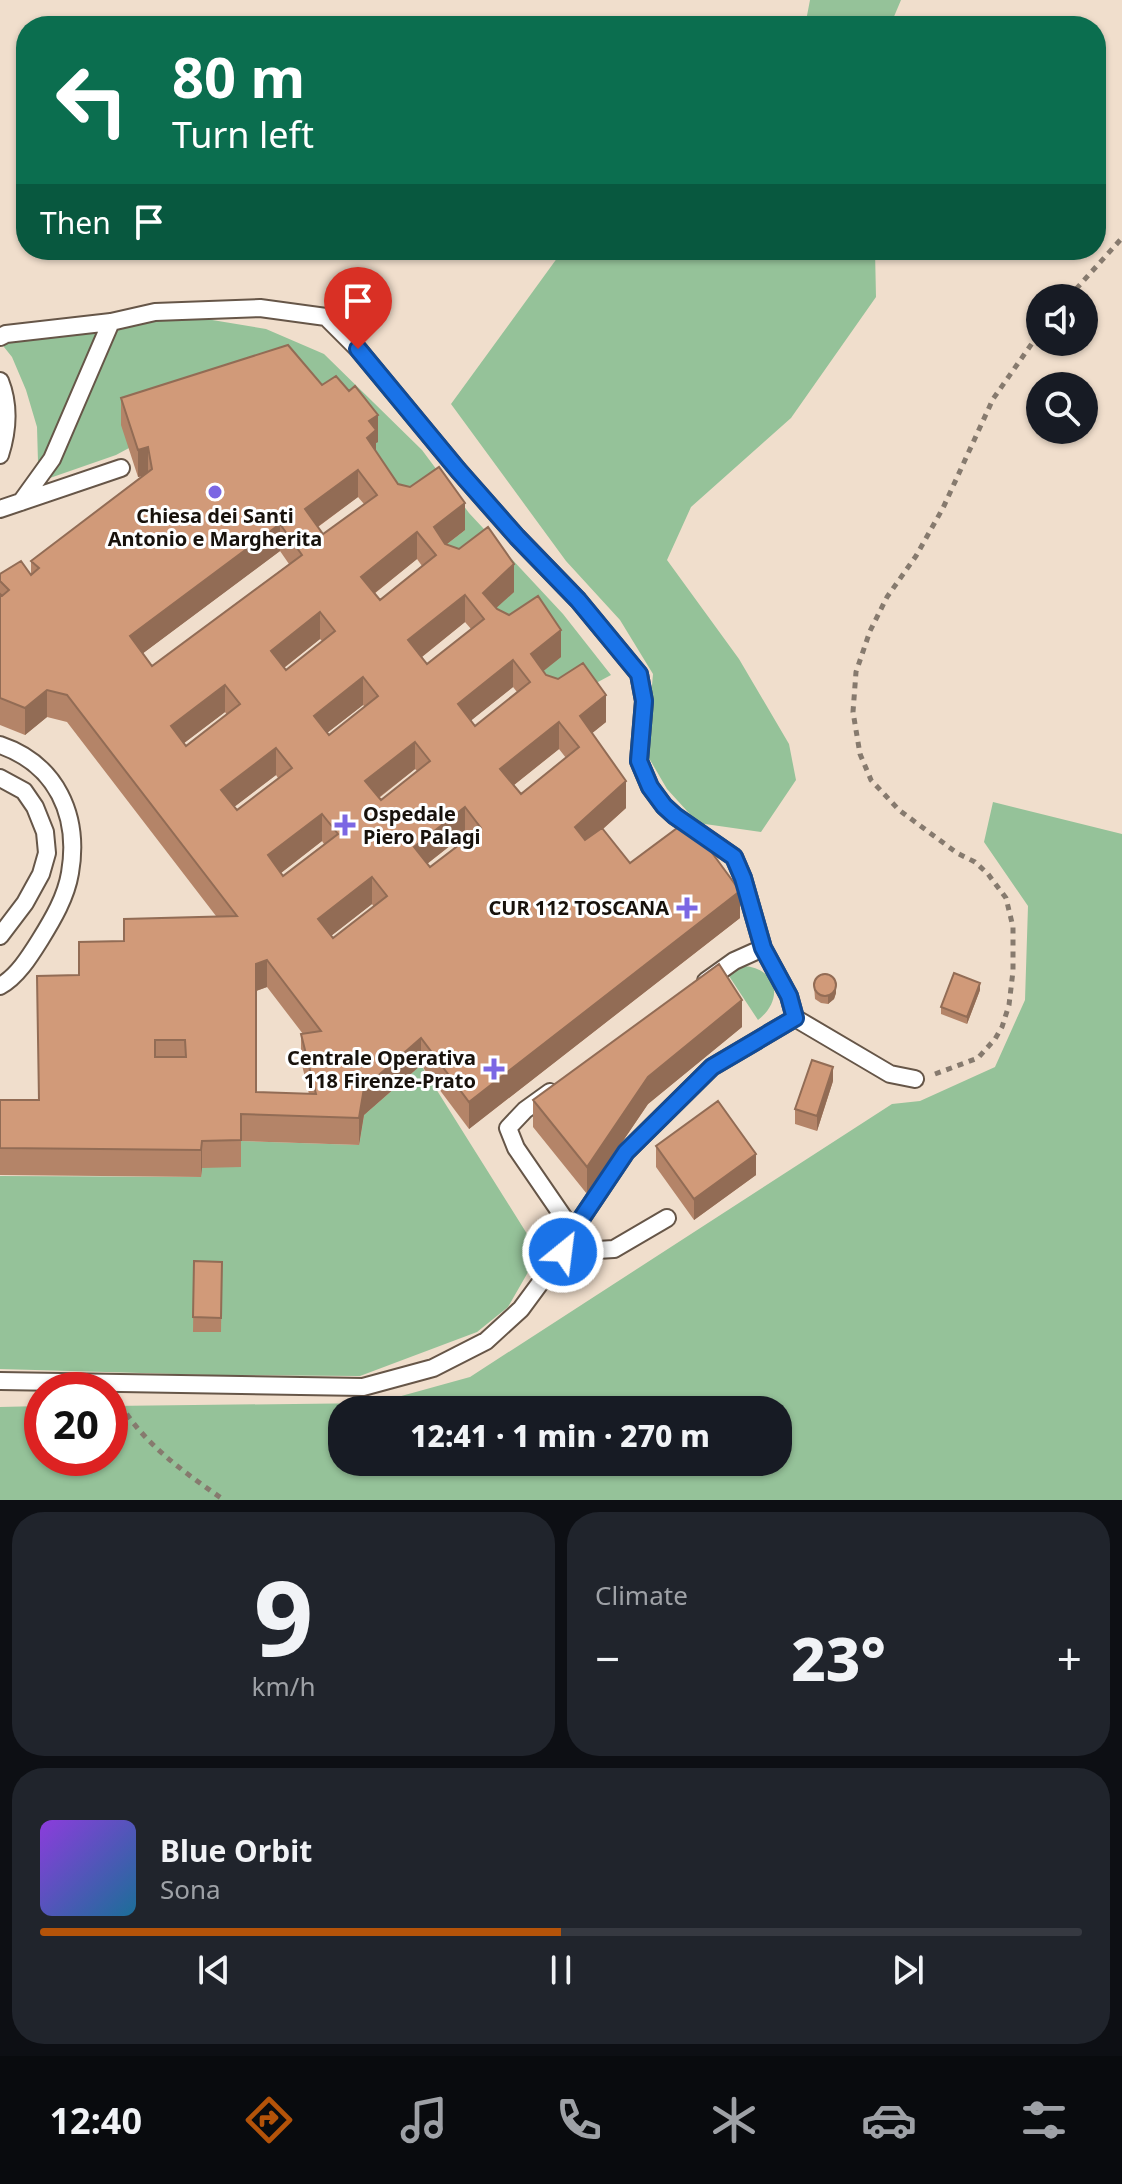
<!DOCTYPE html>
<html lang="en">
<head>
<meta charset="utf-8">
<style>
	:root { --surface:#171b24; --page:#20242c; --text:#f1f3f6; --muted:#9ea1a6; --line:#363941; --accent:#b45309 }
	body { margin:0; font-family:"Noto Sans",sans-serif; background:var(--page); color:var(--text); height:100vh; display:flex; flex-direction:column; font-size:30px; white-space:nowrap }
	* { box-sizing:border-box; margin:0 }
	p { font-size:26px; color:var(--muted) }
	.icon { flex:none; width:44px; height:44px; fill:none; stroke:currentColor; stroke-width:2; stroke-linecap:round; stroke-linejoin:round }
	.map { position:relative; height:1500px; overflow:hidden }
	.side { display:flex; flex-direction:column; gap:12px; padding:12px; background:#0d0f14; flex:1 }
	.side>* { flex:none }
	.banner { position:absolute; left:16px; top:16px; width:1090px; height:244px; border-radius:32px; box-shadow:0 2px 6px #0004; background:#0b6e4f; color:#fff; overflow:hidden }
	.fabs { position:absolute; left:1026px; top:284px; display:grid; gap:16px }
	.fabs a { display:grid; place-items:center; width:72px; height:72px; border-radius:50%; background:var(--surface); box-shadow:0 2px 6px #0004; font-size:40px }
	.speed { position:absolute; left:24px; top:1372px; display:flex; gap:16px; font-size:40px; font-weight:700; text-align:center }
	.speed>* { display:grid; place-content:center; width:104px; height:104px; border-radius:50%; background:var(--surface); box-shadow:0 2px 6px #0004; line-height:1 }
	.speed .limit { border:12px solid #d22; background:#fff; color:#111 }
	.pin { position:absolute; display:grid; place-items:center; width:68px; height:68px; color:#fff; margin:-82px -34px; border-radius:50% 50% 50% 0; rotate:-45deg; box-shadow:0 0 8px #0007 }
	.pin .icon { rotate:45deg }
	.me { position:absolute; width:88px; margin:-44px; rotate:29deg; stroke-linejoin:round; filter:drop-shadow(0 0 6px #0008) }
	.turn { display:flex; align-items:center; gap:28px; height:168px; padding:0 24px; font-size:36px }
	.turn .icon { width:104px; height:104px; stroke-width:2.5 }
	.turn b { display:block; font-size:56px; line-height:68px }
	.then { display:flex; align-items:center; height:76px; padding:0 24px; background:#0003; gap:16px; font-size:30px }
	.big { font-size:60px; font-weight:800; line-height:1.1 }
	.side .tile { flex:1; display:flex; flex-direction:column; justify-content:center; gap:12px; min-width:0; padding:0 28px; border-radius:32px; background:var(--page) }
	.side .dial { align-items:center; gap:0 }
	.dial b { font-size:104px; line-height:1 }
	.song { display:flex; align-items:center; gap:24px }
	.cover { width:96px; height:96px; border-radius:12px; background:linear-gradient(135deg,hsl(270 70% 55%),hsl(200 70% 35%)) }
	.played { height:8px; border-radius:4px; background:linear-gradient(90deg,var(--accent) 50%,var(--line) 50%) }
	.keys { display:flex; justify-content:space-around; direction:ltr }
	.heat { display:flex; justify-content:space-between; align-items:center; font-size:44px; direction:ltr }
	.side .tiles { flex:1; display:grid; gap:12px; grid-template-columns:1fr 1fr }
	.tile:last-child { grid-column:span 2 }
	.trip { position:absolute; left:328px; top:1396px; width:464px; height:80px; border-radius:32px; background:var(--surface); box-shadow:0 2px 6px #0004; font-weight:800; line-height:80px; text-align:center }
	.tab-bar { display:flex; height:128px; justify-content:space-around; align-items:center; background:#090b0e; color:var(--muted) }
	.tab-bar .icon { width:56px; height:56px }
	.tab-bar .current { color:var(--accent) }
	.tab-bar b { font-size:36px; color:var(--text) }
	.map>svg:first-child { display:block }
	.green { fill:#95c299; fill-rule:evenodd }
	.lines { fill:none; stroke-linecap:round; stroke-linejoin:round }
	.service-casing { stroke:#665648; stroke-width:20 }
	.path { stroke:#867a6e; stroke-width:5; stroke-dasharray:6 6; stroke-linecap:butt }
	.service { stroke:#fff; stroke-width:16 }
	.wall { fill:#b48468; fill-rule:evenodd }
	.shaded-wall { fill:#926c55 }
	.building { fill:#d19a79; stroke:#926c55; stroke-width:2; fill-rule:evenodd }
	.route-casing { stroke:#114b97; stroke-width:20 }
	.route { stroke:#1a73e8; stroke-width:14 }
	.poi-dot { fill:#7b67e3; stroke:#fff; stroke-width:3 }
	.labels { text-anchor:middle; stroke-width:6; stroke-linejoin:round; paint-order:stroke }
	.poi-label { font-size:20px; font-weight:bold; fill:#18120c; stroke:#fff; text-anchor:end }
</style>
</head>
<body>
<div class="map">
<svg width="1122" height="1500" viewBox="0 0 1122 1500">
	<rect width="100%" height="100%" fill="#f0decc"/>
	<!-- green -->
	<path class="green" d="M810 0H901L890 26H805Z
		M563 250H875L876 297 791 418 691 507 667 560 739 659 789 744 796 780 761 832 698 823 667 789 646 753 653 674 620 620 566 561 451 404Z
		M176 314 266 329 324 354 422 450 469 513 563 614 611 675 583 690 531 681 560 657 509 642 459 576 434 554 465 530 410 514 367 465 129 448 116 455 24 487 38 462 37 427 26 390 12 357 0 342Z
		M993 802 1122 834V1500H0V1407L42 1406V1458H110V1406L376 1403 470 1377 892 1104 920 1101 995 1067 1025 1000 1028 906 984 842ZM342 1410H778V1462H342Z
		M744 966C778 969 784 1000 758 1020L727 973 735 968Z
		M421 1065 539 1253 508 1307 477 1332 360 1376 211 1375 0 1369V1176L201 1177 202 1168 241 1141 359 1145 364 1115Z"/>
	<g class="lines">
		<!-- service casing -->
		<g class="service-casing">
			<path id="service" d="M0 337 6 334 111 322 155 312 260 308 326 317 358 349 458 470 517 537 578 600 639 674 644 701 639 761 650 787 664 806 675 816 734 857 743 878 763 948 789 996 795 1018
				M0 381C10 406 8 430 0 455
				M21 502 52 459 111 322
				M0 509 121 468
				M0 745C56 764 80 815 70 873 66 897 53 919 40 940 30 956 17 977 0 986
				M0 778 24 791 35 807 45 832 47 853 41 874 25 903 0 936
				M706 981 734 961 763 948
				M550 1092 525 1110 508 1128 516 1148 573 1231
				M563 1252 614 1249 667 1218
				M0 1381 363 1387 433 1368 486 1341 521 1309 563 1252 573 1231 626 1152 712 1067 795 1018 890 1074 915 1079"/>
		</g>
		<!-- path -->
		<path class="path" d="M1068 298 1122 238
			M935 1074 978 1058 995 1039 1002 1027 1009 1005 1013 971V927L1006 898 988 874 975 862 957 853 899 810 871 780 860 754 853 712 856 672 870 631 887 597 916 556 943 508 993 399 1040 332
			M120 1404C146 1446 184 1472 224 1500"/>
		<!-- service -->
		<use href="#service" class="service"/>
	</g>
	<!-- wall -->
	<path class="wall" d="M322 385 378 442 376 443V452L398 484 465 530 447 544 514 592 496 608 561 657 543 671 546 675 606 722 592 733 626 808 603 829 630 863 740 918 469 1129 421 1065 364 1115 359 1145 241 1141V1167L202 1168 201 1177 0 1175V1100H39L79 975V942L124 941 216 916 67 722 47 717 25 735 0 725V574L31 575V561L142 476 138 477 121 425V398ZM358 497 364 504 323 534 318 527ZM280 551 289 564 152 666 143 653ZM417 559 422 566 380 600 374 594ZM465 622 471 629 427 664 422 657ZM320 639 322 641 286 670 284 668ZM513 687 517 692 475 726 471 720ZM363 705 365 707 329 735 327 733ZM225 712 227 715 186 746 184 743ZM559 749 566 758 521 794 514 785ZM415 769 417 771 381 800 379 798ZM276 775 278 778 237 810 234 807ZM465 834 467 838 430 867 427 864ZM322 841 324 844 283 876 281 873ZM372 904 374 907 333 938 331 936ZM267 987 303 1034H301V1061L309 1094 256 1092V991Z
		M814 985 836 993 834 999 828 1004 821 1003 815 999Z
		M980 990 967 1024 941 1014V1007Z
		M742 1027 648 1104 587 1194 533 1127V1100Z
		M833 1081 817 1131 795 1124V1109Z
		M656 1146 756 1175 694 1220 656 1167Z
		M194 1261 222 1262 221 1332H193Z"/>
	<!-- shaded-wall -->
	<path class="shaded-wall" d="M378 415V442L376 443V457L367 438 369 421Z
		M148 447V475L138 477V450Z
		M358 470V497L305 536V509Z
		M465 503V530L434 554V527Z
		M280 524V551L130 663V636Z
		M417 532V559L361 604V577Z
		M514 564V592L484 619 483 593Z
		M465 595V622L408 668V640Z
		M320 612V639L271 678V651Z
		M561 630V657L531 681V654Z
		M513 660V687L458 731V704Z
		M363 677V705L314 743V716Z
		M225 685V712L171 753V726Z
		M47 690V717L25 735V708Z
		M606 695V722L580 743V716Z
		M559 722V749L500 796V769Z
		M415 742V769L365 808V781Z
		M276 748V775L221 817V790Z
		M626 781V808L575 854V827Z
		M465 807V834L414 874V847Z
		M322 814V841L268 883V855Z
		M372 877V904L318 946V919Z
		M740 891V918L469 1129V1102Z
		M267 960V987L256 991V964Z
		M980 983V990L967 1024V1017Z
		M836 985V993L834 999 828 1004V996Z
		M742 1000V1027L648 1104 587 1194V1167L648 1077Z
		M421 1038V1065L364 1115 359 1145V1118L364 1088Z
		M833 1067V1081L817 1131V1116Z
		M202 1141V1168L201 1177V1150Z
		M756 1154V1175L694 1220V1199Z"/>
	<!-- building -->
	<path class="building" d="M288 345 322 385 336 376 349 391 355 386 378 415 369 421 376 430 367 438 398 484 410 487 439 467 465 503 434 527 445 544 459 549 488 527 514 564 483 593 497 609 509 615 538 596 561 630 531 654 546 675 558 679 583 663 606 695 580 716 626 781 575 827 585 840 602 828 630 863 688 820 740 891 469 1102 421 1038 364 1088 359 1118 241 1114V1140L202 1141 201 1150 0 1148V1100H39L37 976 79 975V942L124 941V919L237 916 67 695 47 690 25 708 0 698V594L2 596 9 590 0 581V574L21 561 31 575 39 568 31 561 152 469 148 447 138 450 121 398ZM358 470 377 495 323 534 305 509ZM280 524 302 555 152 666 130 636ZM417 532 436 555 380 600 361 577ZM465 595 484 619 427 664 408 640ZM320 612 335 631 286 670 271 651ZM513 660 530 682 475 726 458 704ZM363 677 378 696 329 735 314 716ZM225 685 240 704 186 746 171 726ZM559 722 579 747 521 794 500 769ZM415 742 430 761 381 800 365 781ZM276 748 292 768 237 810 221 790ZM465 807 481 828 430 867 414 847ZM322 814 338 834 283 876 268 855ZM372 877 387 896 333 938 318 919ZM267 960 321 1031 301 1034 316 1094 256 1092V964ZM155 1040H185L186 1057H155Z
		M719 964 742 1000 648 1077 587 1167 533 1100Z
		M954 973 980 983 967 1017 941 1007Z
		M814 985a11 11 0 1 1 22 0a11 11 0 1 1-22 0Z
		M812 1060 833 1067 817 1116 795 1109Z
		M718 1101 756 1154 694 1199 656 1146Z
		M194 1261 222 1262 221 1318 193 1317Z"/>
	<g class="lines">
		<!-- route casing -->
		<g class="route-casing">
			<path id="route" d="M358 349 458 470 517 537 578 600 639 674 644 701 639 761 650 787 664 806 675 816 734 857 743 878 763 948 789 996 795 1018 712 1067 626 1152 573 1231 563 1252"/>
		</g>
		<!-- route -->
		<use href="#route" class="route"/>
	</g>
	<!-- markers -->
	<g class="poi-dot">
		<circle cx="215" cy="492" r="8"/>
		<path d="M341 813h8v8h8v8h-8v8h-8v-8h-8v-8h8z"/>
		<path d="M683 896h8v8h8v8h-8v8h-8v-8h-8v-8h8z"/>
		<path d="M490 1057h8v8h8v8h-8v8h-8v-8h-8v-8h8z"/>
	</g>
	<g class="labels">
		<!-- poi labels -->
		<g class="poi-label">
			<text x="215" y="523" text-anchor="middle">Chiesa dei Santi<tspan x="215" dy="23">Antonio e Margherita</tspan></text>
			<text x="363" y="821" text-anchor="start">Ospedale<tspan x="363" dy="23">Piero Palagi</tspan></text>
			<text x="669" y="915">CUR 112 TOSCANA</text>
			<text x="476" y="1065">Centrale Operativa<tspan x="476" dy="23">118 Firenze-Prato</tspan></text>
		</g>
	</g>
</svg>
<div class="fabs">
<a><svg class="icon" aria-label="sound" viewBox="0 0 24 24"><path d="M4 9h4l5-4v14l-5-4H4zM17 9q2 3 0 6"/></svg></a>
<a><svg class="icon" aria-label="search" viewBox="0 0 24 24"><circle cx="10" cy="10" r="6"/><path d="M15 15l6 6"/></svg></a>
</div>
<div class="speed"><div class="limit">20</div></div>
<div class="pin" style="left:358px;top:349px;background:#d93025"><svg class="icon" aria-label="arrive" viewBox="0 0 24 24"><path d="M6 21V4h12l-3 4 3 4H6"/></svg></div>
<svg class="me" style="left:563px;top:1252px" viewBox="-20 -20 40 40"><circle r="17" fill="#1a73e8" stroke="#fff" stroke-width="3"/><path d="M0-11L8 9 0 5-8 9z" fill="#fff"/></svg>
<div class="trip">12:41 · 1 min · 270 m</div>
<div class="banner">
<div class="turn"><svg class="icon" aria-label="left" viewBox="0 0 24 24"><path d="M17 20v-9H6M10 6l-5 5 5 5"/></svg><div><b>80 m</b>Turn left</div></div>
<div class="then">Then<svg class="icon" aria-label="arrive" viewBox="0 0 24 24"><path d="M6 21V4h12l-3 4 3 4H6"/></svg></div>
</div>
</div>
<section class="side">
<div class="tiles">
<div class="tile dial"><b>9</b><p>km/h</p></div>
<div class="tile"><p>Climate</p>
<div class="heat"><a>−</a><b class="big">23°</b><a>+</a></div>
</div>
<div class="tile">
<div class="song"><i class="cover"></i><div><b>Blue Orbit</b><p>Sona</p></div></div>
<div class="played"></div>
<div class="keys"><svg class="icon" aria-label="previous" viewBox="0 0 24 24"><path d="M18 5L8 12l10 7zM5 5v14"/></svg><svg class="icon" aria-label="pause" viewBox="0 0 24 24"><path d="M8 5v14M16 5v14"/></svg><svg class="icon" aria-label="next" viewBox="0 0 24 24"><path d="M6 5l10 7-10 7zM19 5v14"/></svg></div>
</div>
</div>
</section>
<nav class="tab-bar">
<b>12:40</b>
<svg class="icon current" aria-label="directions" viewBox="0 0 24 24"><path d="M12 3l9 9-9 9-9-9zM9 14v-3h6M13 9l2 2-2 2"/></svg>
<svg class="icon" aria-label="music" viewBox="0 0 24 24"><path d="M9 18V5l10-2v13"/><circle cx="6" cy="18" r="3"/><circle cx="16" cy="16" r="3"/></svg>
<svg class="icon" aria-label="phone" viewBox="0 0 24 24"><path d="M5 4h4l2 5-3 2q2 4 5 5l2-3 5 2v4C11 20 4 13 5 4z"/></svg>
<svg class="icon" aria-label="climate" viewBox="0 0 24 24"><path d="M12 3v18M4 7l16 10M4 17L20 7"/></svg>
<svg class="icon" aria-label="car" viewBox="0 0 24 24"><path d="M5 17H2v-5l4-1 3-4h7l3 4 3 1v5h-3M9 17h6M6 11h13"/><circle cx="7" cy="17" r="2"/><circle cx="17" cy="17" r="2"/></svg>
<svg class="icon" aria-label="filters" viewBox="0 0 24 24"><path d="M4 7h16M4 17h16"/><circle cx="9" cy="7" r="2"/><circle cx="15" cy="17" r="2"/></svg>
</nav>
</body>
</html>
